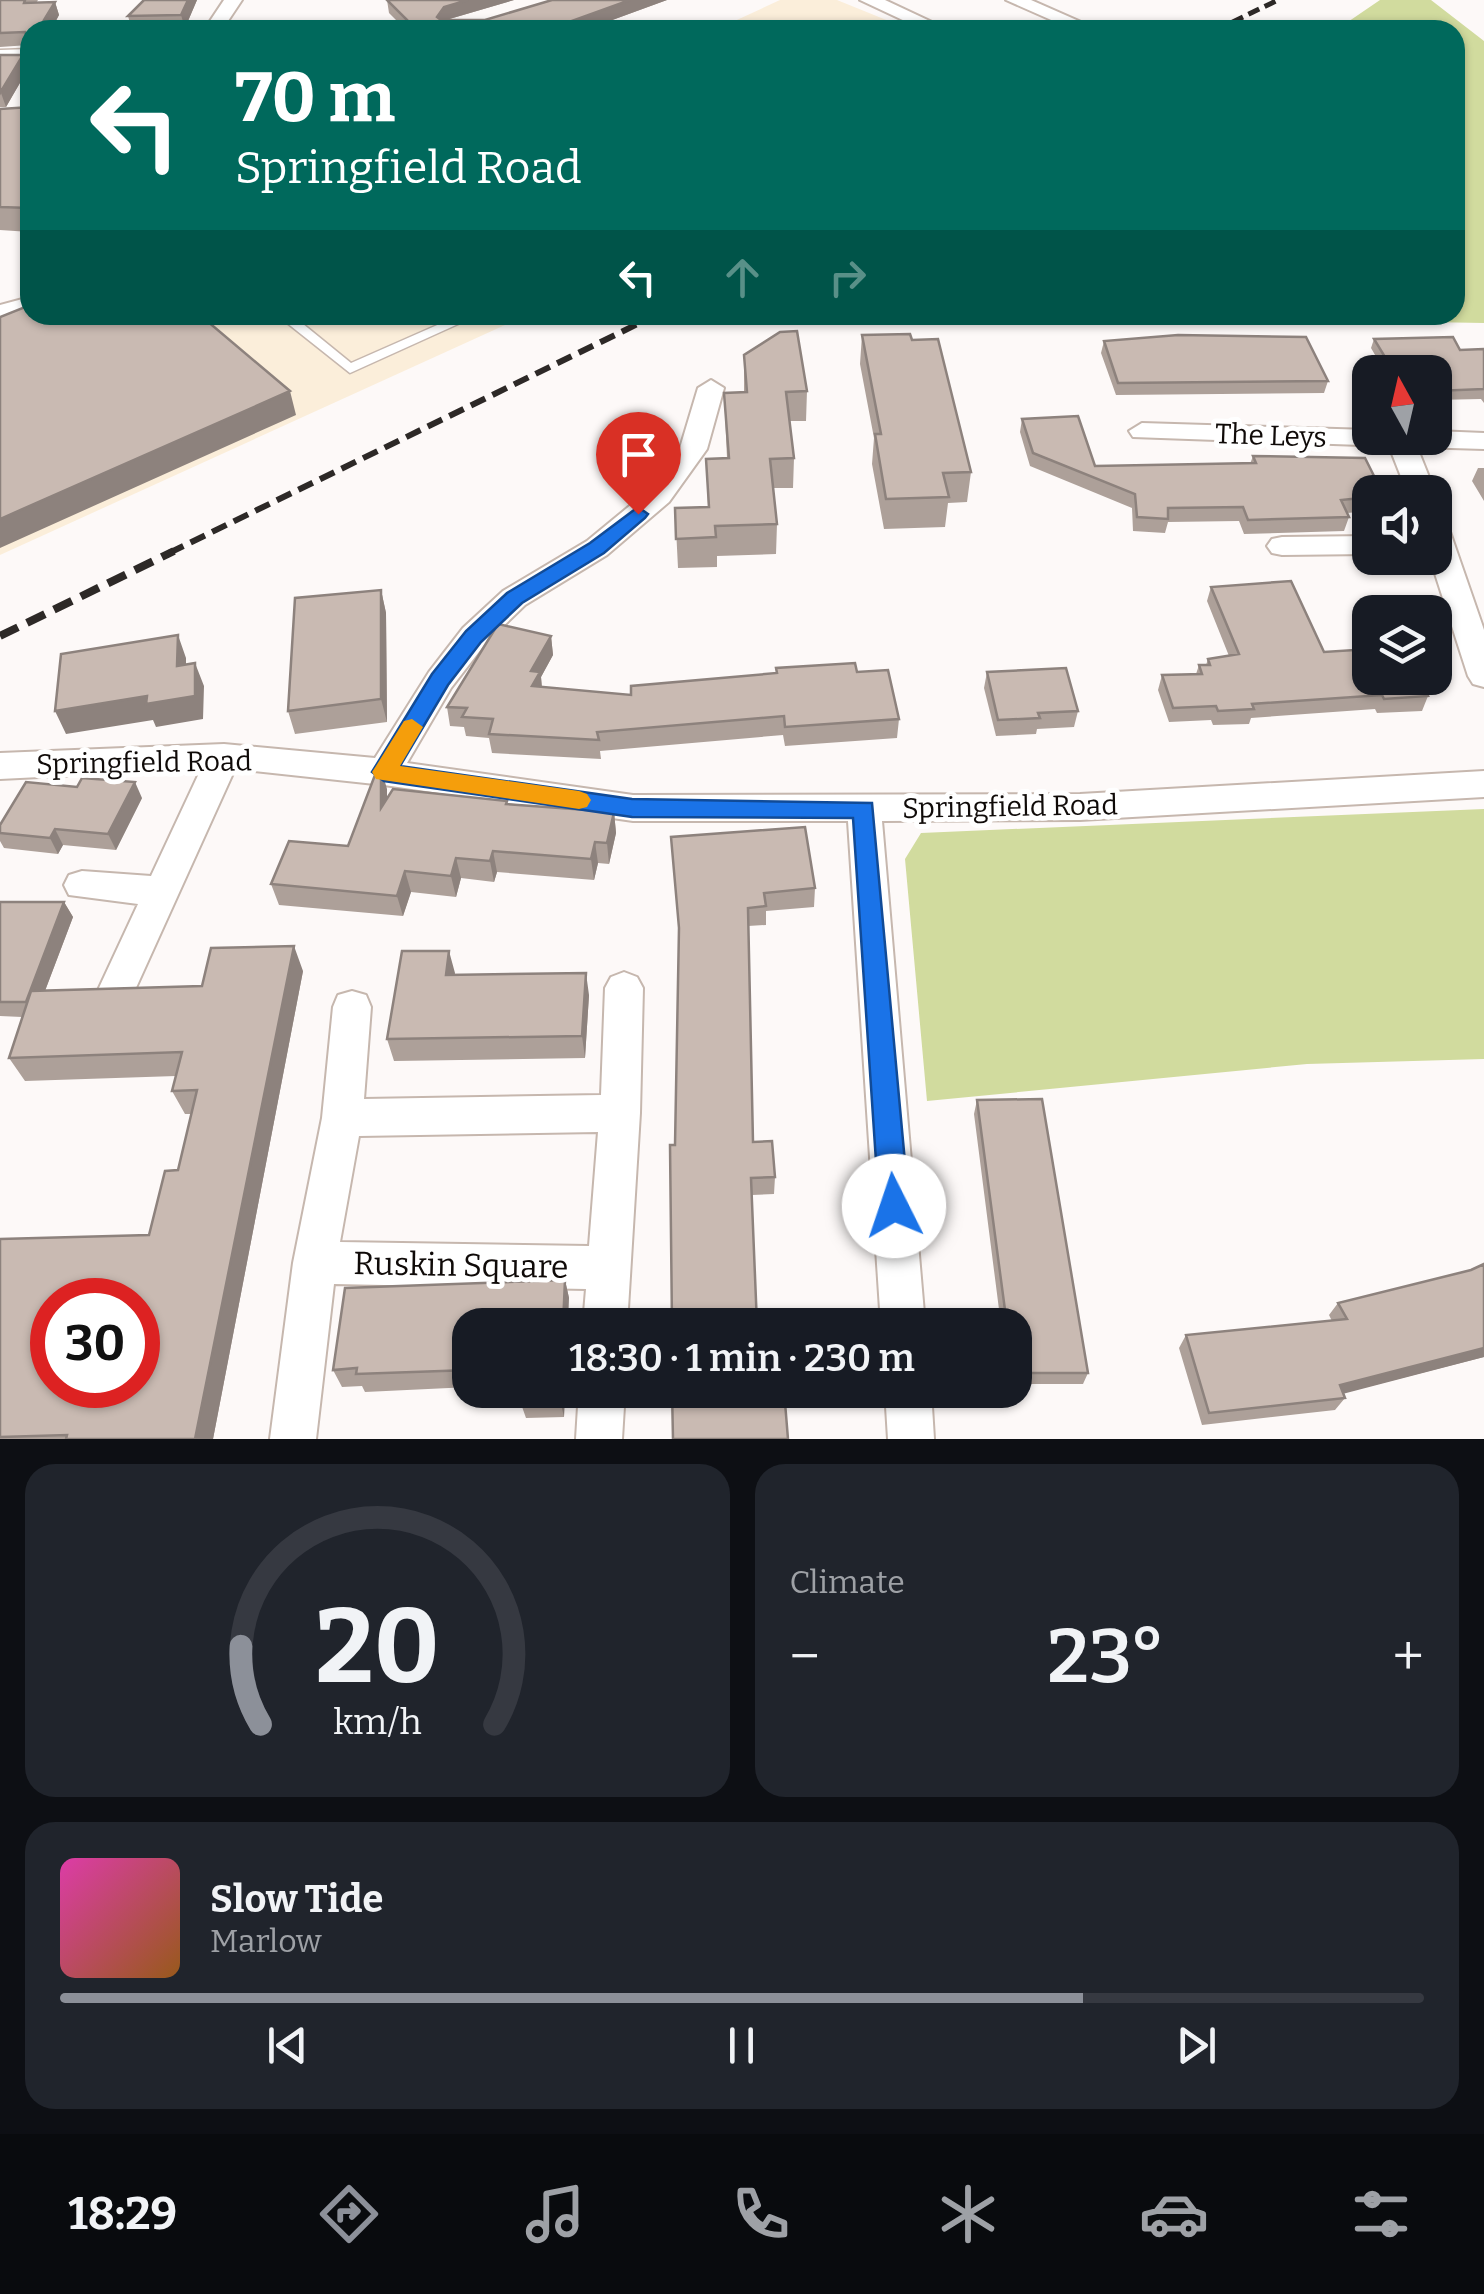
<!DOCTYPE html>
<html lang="en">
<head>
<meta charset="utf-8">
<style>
	:root { --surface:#171b24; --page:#20242c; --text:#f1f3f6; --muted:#9ea1a6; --line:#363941; --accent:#8c9099 }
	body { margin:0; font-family:Bitter,serif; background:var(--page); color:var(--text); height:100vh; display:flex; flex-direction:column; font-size:38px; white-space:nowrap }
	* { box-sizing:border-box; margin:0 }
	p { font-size:32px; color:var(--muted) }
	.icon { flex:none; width:55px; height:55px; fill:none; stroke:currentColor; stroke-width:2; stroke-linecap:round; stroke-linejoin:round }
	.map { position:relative; height:1439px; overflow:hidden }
	.side { display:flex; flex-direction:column; gap:25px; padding:25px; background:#0d0f14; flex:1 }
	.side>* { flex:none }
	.guide { position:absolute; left:20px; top:20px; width:1445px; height:305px; border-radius:30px; box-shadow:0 2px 8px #0004; background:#00695c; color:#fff; overflow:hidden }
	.needle { width:65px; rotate:352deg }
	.fabs { position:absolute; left:1352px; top:355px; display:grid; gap:20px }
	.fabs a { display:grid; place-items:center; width:100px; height:100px; border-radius:20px; background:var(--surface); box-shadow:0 2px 8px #0004; font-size:50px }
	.speed { position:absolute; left:30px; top:1278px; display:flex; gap:20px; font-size:50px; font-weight:700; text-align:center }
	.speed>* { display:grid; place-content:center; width:130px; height:130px; border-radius:50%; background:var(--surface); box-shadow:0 2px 8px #0004; line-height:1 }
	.speed .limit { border:15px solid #d22; background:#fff; color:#111 }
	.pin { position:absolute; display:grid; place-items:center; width:85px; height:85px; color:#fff; margin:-102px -42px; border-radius:50% 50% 50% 0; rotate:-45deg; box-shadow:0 0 10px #0007 }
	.pin .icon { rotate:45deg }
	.me { position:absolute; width:110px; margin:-55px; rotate:356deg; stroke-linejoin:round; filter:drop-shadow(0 0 8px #0008) }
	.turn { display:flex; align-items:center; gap:35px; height:210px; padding:0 50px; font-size:45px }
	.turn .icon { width:130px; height:130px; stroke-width:2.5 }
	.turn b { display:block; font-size:70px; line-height:85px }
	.lanes { display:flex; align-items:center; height:95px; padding:0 50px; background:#0003; justify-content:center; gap:50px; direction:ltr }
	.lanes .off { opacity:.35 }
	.big { font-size:75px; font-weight:600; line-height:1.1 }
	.side .tile { flex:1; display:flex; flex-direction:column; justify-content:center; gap:15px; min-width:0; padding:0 35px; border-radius:30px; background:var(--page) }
	.side .dial { align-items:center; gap:0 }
	.dial svg { height:260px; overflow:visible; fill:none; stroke:var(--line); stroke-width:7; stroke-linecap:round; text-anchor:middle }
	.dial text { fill:var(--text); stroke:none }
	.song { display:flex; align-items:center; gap:30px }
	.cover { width:120px; height:120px; border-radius:15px; background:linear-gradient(135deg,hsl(320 70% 55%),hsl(30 70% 35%)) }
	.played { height:10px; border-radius:5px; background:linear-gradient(90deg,var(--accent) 75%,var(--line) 75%) }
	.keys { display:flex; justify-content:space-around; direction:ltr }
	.heat { display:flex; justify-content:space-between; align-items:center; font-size:55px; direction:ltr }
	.side .tiles { flex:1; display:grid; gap:25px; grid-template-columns:1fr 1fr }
	.tile:last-child { grid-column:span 2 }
	.trip { position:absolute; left:452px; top:1308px; width:580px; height:100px; border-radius:30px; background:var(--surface); box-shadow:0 2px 8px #0004; font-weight:600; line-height:100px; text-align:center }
	.tabs { display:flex; height:160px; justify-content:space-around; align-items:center; background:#090b0e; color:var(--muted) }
	.tabs .icon { width:70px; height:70px }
	.tabs .active { color:var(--accent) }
	.tabs b { font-size:45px; color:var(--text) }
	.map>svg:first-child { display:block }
	.commercial { fill:#fbeeda }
	.green { fill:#d1db9e }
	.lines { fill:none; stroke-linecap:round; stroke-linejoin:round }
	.lane-casing { stroke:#c6b7ae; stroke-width:3 }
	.street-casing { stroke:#c6b7ae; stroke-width:4 }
	.secondary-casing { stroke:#c6b7ae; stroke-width:3 }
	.lane { fill:#fff; fill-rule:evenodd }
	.street { fill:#fff; fill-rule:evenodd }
	.secondary { fill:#fff; fill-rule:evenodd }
	.rail-far2 { stroke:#2d2927; stroke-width:5; stroke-dasharray:12 6; stroke-linecap:butt }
	.rail-far1 { stroke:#2d2927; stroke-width:6; stroke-dasharray:16 8; stroke-linecap:butt }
	.rail { stroke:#2d2927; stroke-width:8; stroke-dasharray:20 10; stroke-linecap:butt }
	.wall { fill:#ada099 }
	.shaded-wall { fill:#8d827d }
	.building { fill:#c9bab2; stroke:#8d827d; stroke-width:2.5; fill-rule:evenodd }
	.route { fill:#1a73e8; stroke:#114b97; stroke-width:2.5 }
	.slow { fill:#f59e0b }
	.labels { text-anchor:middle; stroke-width:10; stroke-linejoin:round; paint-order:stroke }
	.street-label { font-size:28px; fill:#0f0a08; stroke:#fff }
	.near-street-label { font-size:32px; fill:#0f0a08; stroke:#fff }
</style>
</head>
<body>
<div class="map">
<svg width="1484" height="1439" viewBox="0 0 1484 1439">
	<rect width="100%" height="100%" fill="#fdf9f8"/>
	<!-- commercial -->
	<path class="commercial" d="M780 0H837L911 30H715Z
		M30 315H527L0 555V317Z"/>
	<!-- green -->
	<path class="green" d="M1380 0H1431L1484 41V323L1013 315H1455V30H1336Z
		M1484 809V1059L1307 1064 927 1101 905 859 921 833Z"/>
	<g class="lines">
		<!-- lane casing -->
		<g class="lane-casing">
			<path id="lane" d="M821 23 835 30 817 28V24Z
				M277 315H292L351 363 460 315H478L350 373Z"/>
		</g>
		<!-- street casing -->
		<g class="street-casing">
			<path id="street" d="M224 0H242L222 30H204Z
				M860 0H885L949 30H924Z
				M1006 0H1031L1097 29 1074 30Z
				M30 297V312L0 320V305Z
				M711 380 724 388 707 449 669 502 607 555 525 605 485 644 451 688 407 763 633 795 1080 794 1484 771V797L1080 820 882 821 925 1325H881L848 821H633L384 785 235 769 130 1001 117 1006 104 1001 98 990 138 904 69 895 64 885 69 875 82 871 151 876 201 769 0 779V753L224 744 375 758 429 672 463 628 503 591 587 541 649 490 680 448 698 388Z
				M1142 423 1370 430V438H1435V431L1484 433V449L1417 447 1435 492H1407L1389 446 1133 437 1129 431Z
				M1435 520 1445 522 1449 529 1484 630V687L1473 684 1468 676 1430 558H1435Z
				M1370 536V554L1282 555 1272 553 1267 546 1272 539 1282 537Z
				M624 972 637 977 643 988 640 1113 627 1325H583L586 1289 334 1284 316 1439H270L293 1263 322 1118 333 1007 338 995 352 991 366 995 371 1007 364 1099 601 1095 605 988 611 977ZM598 1132 589 1246 340 1242 359 1136Z
				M579 1390H625L622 1439H576Z
				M885 1390H931L934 1439H888Z"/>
		</g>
		<!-- secondary casing -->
		<g class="secondary-casing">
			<path id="secondary" d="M30 49V65L0 66V50Z"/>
		</g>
		<!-- lane -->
		<use href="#lane" class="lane"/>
		<!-- street -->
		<use href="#street" class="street"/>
		<!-- secondary -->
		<use href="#secondary" class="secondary"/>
		<!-- rail-far2 -->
		<path class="rail-far2" d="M1216 30 1278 0"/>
		<!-- rail-far1 -->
		<path class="rail-far1" d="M169 553 656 315"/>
		<!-- rail -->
		<path class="rail" d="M0 636 174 551"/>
	</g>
	<!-- wall -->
	<path class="wall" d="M0 0H38L36 3 55 2 59 15 51 30H30V48L29 45 0 47Z
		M144 0H197L185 28 132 30 128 16Z
		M387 0H514L446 20H485L552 0H667L585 30H406L389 13Z
		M0 55H23L28 69 6 107H0Z
		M30 107V232L0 230V109Z
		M862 335 912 340 971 472 967 502 948 503 945 527 884 529 872 464 874 438 860 364Z
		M1374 339 1460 350 1484 349V403L1481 399 1435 400V372H1385L1371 348Z
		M1104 341 1328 381 1324 393 1116 395 1101 353Z
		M744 355 807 391 806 421H789L794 458 793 488H773L777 524 776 554 717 556V567L678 568 675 508 708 507 706 459 727 458 724 393 744 392Z
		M1022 419 1095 466 1250 464 1253 456 1370 492V511L1347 513 1349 517 1344 531 1244 534 1239 521 1168 522 1165 533 1133 531 1132 508 1030 466 1020 432Z
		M1478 468H1484V501L1472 481Z
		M1211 587 1324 652 1428 696 1422 711 1377 713 1375 709 1251 718 1249 724 1213 725 1211 720 1169 722 1158 690 1162 675 1196 674 1199 665H1206L1208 659 1229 656 1207 601Z
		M381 590 386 613 387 722 295 734 288 711Z
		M551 636 553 655 541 677 542 687 631 695 857 672 899 719 897 738 785 746 783 735 600 751 601 759 492 753 489 738 466 736 464 727 450 726 447 707Z
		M987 672 1078 711 1074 727 1037 729 1036 734 996 736 984 688Z
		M387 789V799L508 804 614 812 616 833 609 864 598 863 594 880 497 872 494 882 461 878 456 897 411 892 403 916 279 905 271 884 348 846Z
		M142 798 116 850 63 845 58 854 4 848 0 841V825Z
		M671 837 815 888 814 907 766 911V925L748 926 753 1142 775 1177 774 1194 752 1195 679 934Z
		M0 902H64L73 917 45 991 202 986 303 971 213 1439H0V1239L149 1235 178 1170 191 1114H185L172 1091 176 1076 25 1081 9 1058 22 1017 0 1016Z
		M455 973 454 975 589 995 585 1058 394 1061 387 1039Z
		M977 1100 1088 1373 1083 1384H1015V1325H1001L974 1114Z
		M565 1280 569 1298 470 1325V1387L365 1392 362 1386 342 1387 333 1370Z
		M1338 1303 1484 1357 1343 1393 1345 1398 1335 1410 1202 1425 1179 1348 1186 1335 1332 1321 1329 1315Z
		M565 1390 564 1417 526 1418 520 1401Z"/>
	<!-- shaded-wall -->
	<path class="shaded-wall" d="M188 0H197L185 28 181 15Z
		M468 0H514L446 20 439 30 437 17 444 7Z
		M630 0H667L585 30H547Z
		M55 2 59 15 51 30H38Z
		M23 55 28 69 6 107 1 93Z
		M290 391 296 415 0 548V519Z
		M381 590 386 613 387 722 381 699Z
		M178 635 186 658V690L177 666Z
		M551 636 553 655 541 677 542 691 534 705 531 671Z
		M195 663 204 686 203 719 156 727 153 720 66 734 55 711Z
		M381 768 387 789V829L381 808Z
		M135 782 142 798 116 850 108 834Z
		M614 812 616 833 609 864 607 843Z
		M55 829 63 845 58 854 50 838Z
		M595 842 598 863 594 880 591 859Z
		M493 851 497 872 494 882 490 861Z
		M456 858 461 878 456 897 451 876Z
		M405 871 411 892 403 916 397 896Z
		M64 902 73 917 35 1017 26 1002Z
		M294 946 303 971 213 1439H195Z
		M449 951 455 973 451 997 446 975Z
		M586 973 589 995 585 1058 582 1036Z
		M565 1280 569 1298 568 1325H563Z
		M1484 1348V1357L1331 1397 1340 1385Z
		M561 1390H565L564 1417 560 1400Z"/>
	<!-- building -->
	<path class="building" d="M0 0H25L24 3 55 2 38 30H30L29 46 25 32 0 33Z
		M144 0H188L181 15 128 16Z
		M387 0H468L444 7 437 17 441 20H485L552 0H630L547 30H417Z
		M294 23 289 30H273Z
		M0 55H23L0 93Z
		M30 107V208L0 207V109Z
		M30 305V315H200L290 391 0 519V317Z
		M797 331 807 391 786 392 794 458 770 459 777 524 715 526 716 537 676 539 675 508 709 507 706 459 729 458 724 393 747 392 744 355 780 332Z
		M910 334 912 340 938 339 971 472 943 473 949 497 886 499 875 434H881L862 335Z
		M1178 335 1306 337 1328 381 1118 383 1104 341Z
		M1453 337 1460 350 1484 349V389L1435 391V372H1394L1374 339Z
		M1078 416 1095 466 1256 463 1253 456 1365 458 1382 492H1370V497L1341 500 1349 517 1248 520 1243 507 1168 508V519L1137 517 1135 494 1033 453 1022 419Z
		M1291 581 1324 652 1370 649V678H1419L1428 696 1384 699 1382 695 1252 704 1254 709 1218 711 1216 706 1173 708 1162 675 1202 674 1199 665H1210L1208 659 1239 654 1211 587Z
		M381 590V699L288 711 295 598Z
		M498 624 551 636 531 671 540 672 532 686 631 695V686L777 673 776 668 855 663 857 672 888 670 899 719 785 727 784 716 597 732 599 740 489 734 493 719 462 717 467 708 447 707Z
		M178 635 177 666 195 663V696L146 704 147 696 55 711 61 654Z
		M1066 668 1078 711 1038 713 1040 718 998 720 987 672Z
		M378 767 381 768V808L393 789 507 801 506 804 614 812 607 843 595 842 591 859 493 851 490 861 456 858 451 876 405 871 397 896 271 884 289 841 348 846Z
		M82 778 135 782 108 834 55 829 50 838 0 833V825L26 782 77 787Z
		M805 827 815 888 764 893 766 906 748 908 753 1142 772 1141 775 1177 751 1178 757 1325H672L670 1145H675L679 928 671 837Z
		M0 902H64L26 1002H0Z
		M294 946 195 1439H66L67 1435 0 1437V1239L149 1235 165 1171 178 1170 197 1090 172 1091 182 1052 9 1058 31 991 202 986 211 948ZM52 1300H138V1385H52Z
		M402 951H449L446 975 586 973 582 1036 387 1039Z
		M1042 1099 1088 1373H1015V1325H1007L977 1100Z
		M1484 1264V1348L1340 1385 1345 1398 1209 1413 1186 1335 1347 1319 1338 1303 1471 1270Z
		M565 1280 563 1325H470V1370L356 1374 357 1368 333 1370 345 1288Z
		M521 1390H561L560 1400 520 1401Z
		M672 1390H784L788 1439H673Z"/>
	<!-- route -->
	<path class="route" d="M638 507 648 514 645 518 604 553 522 603 481 642 448 685 400 766 632 799 872 803 909 1206 904 1216 894 1220 883 1216 879 1206 853 818 632 817 384 781 372 772 432 674 466 631 507 593 590 543Z"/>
	<!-- slow -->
	<path class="slow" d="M412 719 423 727 400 766 579 791 587 794 591 800 587 807 579 809 376 779 372 772 376 766 404 721Z"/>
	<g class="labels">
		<!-- street labels -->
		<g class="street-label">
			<text transform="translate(1271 435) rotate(2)" y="10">The Leys</text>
			<text transform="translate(144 762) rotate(-1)" y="10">Springfield Road</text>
			<text transform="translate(1010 806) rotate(-1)" y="10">Springfield Road</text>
		</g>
		<!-- near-street labels -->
		<g class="near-street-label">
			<text transform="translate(461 1265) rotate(1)" y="11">Ruskin Square</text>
		</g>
	</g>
</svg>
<div class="fabs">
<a><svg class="needle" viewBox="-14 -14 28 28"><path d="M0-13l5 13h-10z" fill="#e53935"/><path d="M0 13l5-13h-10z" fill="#9ea1a6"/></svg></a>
<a><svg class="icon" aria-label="sound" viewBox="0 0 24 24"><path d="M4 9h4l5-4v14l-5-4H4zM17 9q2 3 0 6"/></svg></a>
<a><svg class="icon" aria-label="layers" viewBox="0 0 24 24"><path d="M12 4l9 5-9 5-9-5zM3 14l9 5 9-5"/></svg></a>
</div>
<div class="speed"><div class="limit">30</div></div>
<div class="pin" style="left:638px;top:514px;background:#d93025"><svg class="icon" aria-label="arrive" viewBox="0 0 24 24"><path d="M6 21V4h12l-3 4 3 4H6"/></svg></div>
<svg class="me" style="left:894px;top:1206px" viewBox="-20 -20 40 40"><circle r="19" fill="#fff"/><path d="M0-13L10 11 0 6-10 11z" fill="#1a73e8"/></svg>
<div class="trip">18:30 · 1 min · 230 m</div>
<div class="guide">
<div class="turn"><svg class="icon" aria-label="left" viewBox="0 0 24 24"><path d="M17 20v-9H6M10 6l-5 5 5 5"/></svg><div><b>70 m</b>Springfield Road</div></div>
<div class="lanes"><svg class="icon" aria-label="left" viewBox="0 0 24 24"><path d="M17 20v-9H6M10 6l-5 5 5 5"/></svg><svg class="icon off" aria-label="ahead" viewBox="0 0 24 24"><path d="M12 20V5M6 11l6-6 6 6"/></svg><svg class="icon off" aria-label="right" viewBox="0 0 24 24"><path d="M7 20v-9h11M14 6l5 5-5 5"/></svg></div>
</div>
</div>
<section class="side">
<div class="tiles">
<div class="tile dial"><svg viewBox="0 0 100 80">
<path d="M14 69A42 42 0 1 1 86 69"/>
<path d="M14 69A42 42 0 0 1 8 45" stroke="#8c9099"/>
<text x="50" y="56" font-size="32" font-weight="700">20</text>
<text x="50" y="72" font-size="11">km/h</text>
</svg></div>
<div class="tile"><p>Climate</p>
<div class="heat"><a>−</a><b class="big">23°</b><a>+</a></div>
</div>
<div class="tile">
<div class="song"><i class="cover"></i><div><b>Slow Tide</b><p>Marlow</p></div></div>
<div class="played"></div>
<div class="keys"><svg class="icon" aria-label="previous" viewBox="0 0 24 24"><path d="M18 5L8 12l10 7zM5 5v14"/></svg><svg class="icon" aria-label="pause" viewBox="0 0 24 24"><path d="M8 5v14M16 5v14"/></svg><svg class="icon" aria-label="next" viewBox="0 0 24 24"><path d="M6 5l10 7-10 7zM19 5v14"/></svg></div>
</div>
</div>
</section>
<nav class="tabs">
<b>18:29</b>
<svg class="icon active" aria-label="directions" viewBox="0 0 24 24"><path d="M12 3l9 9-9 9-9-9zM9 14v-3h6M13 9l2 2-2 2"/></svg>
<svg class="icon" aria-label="music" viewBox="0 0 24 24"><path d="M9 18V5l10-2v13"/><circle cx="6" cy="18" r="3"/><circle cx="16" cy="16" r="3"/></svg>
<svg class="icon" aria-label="phone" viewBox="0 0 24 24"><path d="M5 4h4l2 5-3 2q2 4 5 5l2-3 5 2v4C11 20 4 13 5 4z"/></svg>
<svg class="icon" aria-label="climate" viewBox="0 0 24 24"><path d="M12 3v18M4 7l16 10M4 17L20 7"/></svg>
<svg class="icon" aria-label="car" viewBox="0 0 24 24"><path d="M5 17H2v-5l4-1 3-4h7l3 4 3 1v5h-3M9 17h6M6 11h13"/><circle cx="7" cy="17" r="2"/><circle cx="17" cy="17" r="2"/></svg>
<svg class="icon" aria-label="filters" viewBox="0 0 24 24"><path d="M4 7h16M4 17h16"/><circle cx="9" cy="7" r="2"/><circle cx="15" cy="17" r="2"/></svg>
</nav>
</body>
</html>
